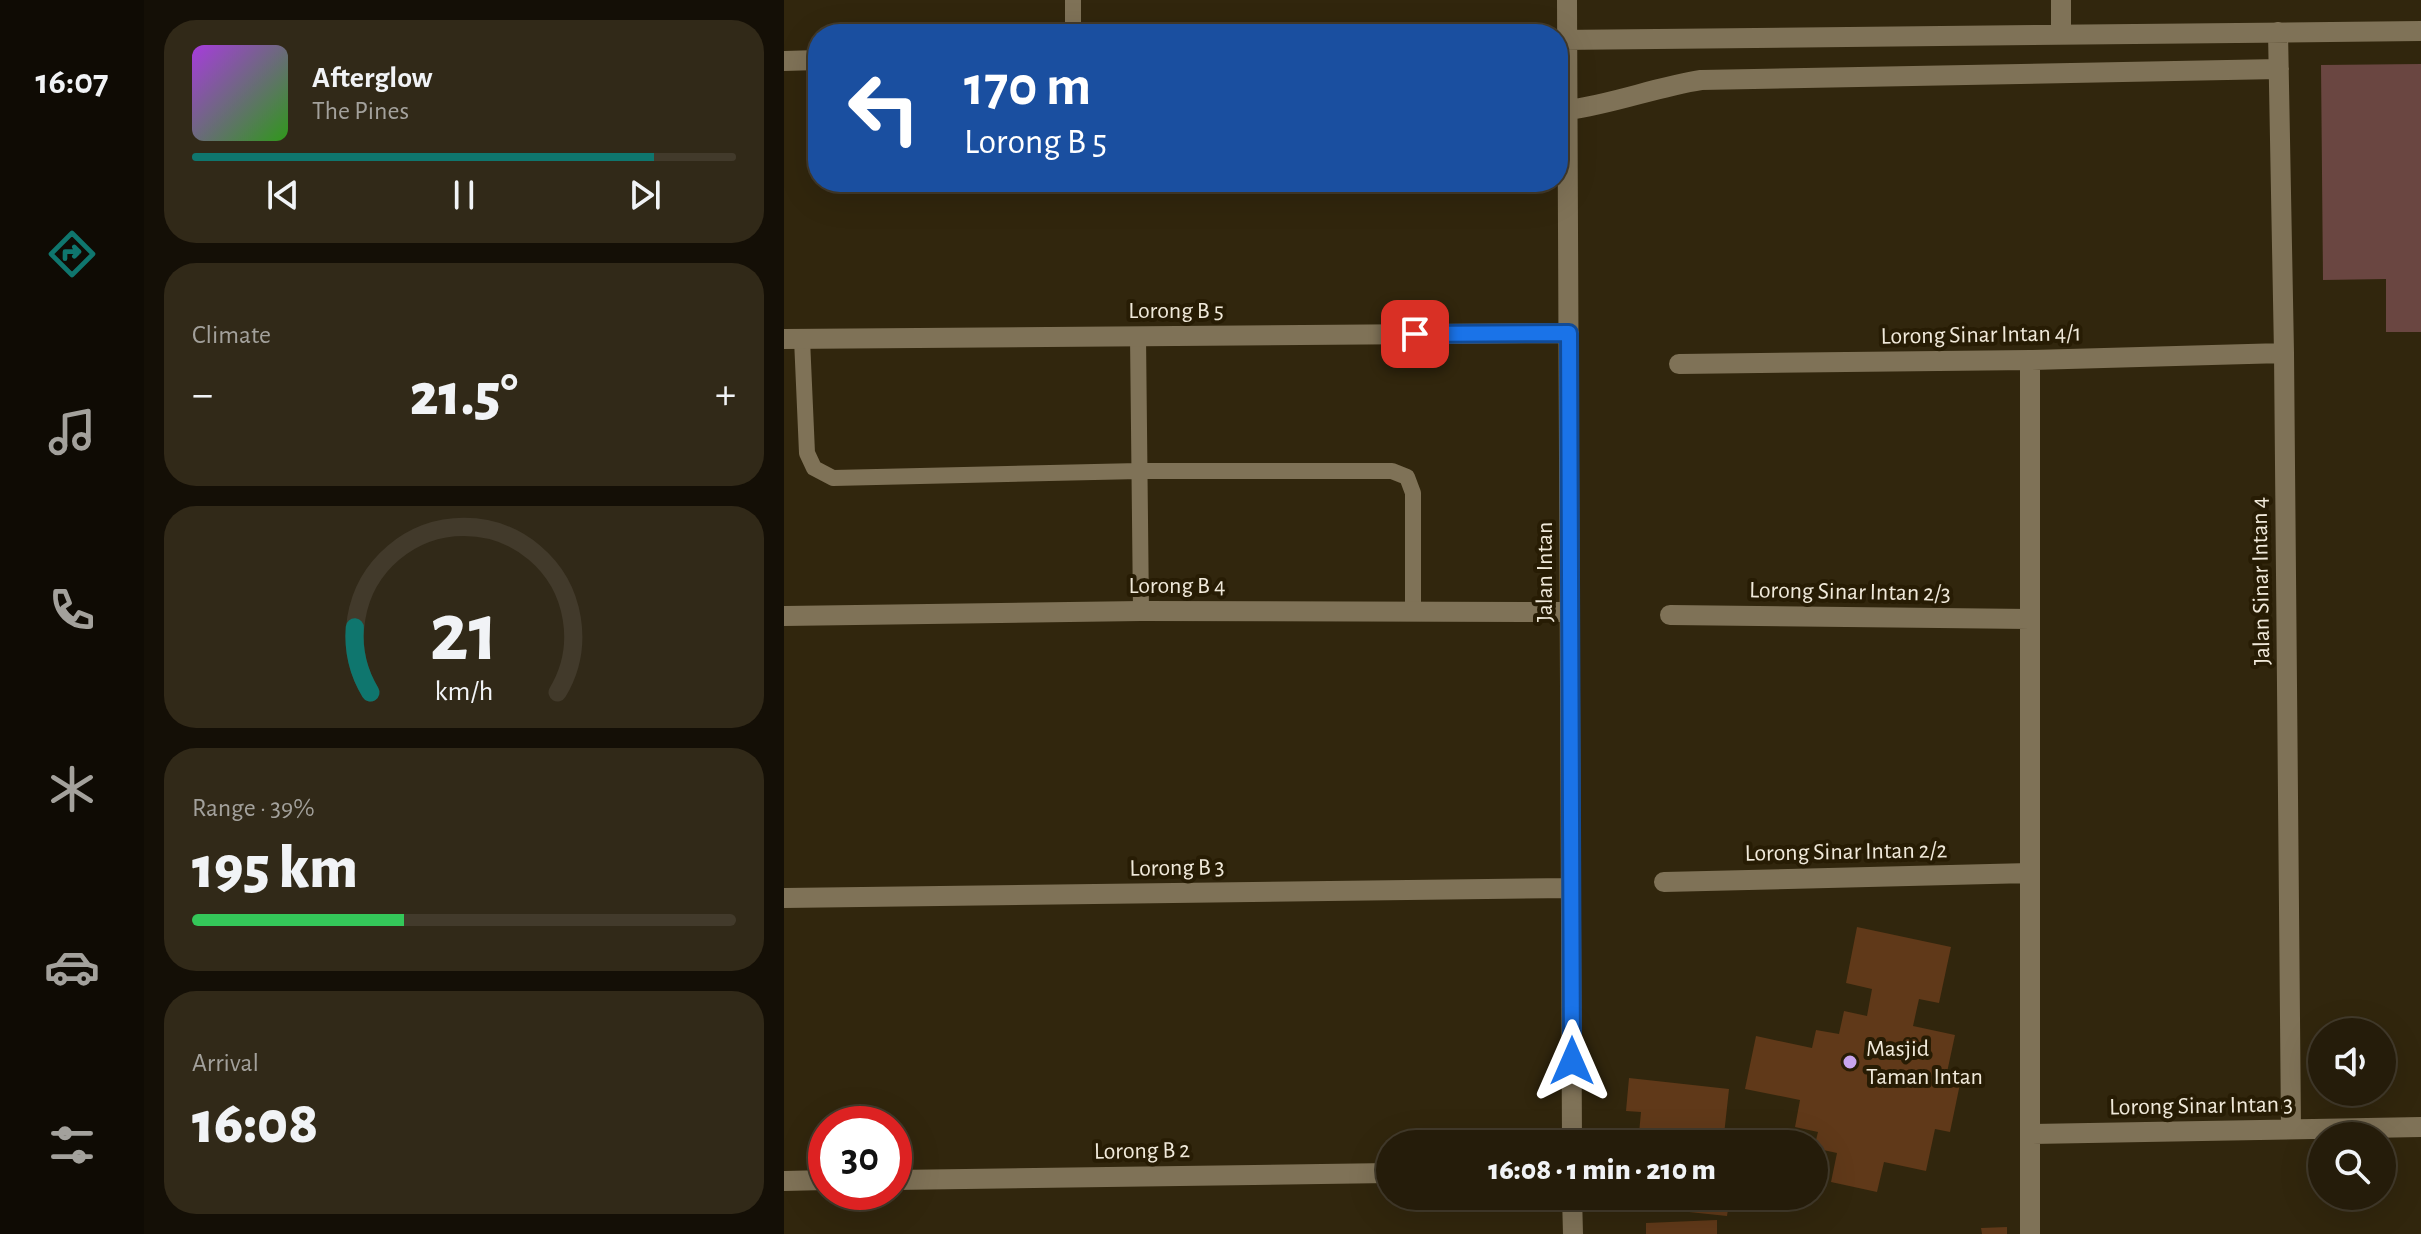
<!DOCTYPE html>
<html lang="en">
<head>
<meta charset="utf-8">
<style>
	:root { --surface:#251c0a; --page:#312918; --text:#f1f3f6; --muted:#a3a19c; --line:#423a2b; --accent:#0f766e }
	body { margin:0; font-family:"Alegreya Sans",sans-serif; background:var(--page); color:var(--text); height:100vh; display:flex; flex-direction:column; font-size:30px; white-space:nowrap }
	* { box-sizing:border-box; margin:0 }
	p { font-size:26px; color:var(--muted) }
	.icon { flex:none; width:44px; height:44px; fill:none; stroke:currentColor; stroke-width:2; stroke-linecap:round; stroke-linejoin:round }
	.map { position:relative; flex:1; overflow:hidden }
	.panel { display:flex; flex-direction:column; gap:20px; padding:20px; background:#140f06; width:640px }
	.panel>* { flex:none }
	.hud { position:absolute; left:24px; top:24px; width:760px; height:168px; border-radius:32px; box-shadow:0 8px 32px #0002,0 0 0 2px var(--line); background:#1a4fa0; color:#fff; overflow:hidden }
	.controls { position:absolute; left:1524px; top:1018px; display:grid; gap:16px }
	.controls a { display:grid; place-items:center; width:88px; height:88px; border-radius:50%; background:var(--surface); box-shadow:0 8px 32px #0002,0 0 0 2px var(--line); font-size:40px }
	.speed { position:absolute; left:24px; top:1106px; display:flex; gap:16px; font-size:40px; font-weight:700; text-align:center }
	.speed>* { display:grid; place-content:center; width:104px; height:104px; border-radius:50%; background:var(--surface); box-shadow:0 8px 32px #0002,0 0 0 2px var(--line); line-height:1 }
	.speed .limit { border:12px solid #d22; background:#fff; color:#111 }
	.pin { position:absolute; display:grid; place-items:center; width:68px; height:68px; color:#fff; margin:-34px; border-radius:16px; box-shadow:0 4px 12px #0006 }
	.me { position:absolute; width:88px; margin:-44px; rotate:0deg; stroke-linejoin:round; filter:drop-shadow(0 0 6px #0008) }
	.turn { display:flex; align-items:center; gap:28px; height:168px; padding:0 24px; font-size:36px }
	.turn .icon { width:104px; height:104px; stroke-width:2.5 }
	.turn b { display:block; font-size:56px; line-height:68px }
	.big { font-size:60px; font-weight:800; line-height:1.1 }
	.panel .tile { flex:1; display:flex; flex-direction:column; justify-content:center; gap:12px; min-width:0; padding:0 28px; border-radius:32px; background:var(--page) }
	.panel .dial { align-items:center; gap:0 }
	.dial svg { height:208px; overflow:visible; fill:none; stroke:var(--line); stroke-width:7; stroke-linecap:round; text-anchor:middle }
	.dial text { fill:var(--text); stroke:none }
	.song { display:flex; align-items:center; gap:24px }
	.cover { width:96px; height:96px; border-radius:12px; background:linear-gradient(135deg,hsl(280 70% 55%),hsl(110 70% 35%)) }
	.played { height:8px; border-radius:4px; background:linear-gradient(90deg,var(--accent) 85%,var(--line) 85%) }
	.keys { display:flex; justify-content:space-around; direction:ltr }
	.heat { display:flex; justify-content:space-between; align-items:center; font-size:44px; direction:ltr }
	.charge { height:12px; border-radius:6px; background:linear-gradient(90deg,#34c759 39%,var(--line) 0) }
	.trip { position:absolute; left:592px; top:1130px; width:452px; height:80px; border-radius:40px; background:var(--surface); box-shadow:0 8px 32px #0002,0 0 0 2px var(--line); font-weight:800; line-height:80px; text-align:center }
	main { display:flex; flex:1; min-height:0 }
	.dock { display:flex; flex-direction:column; width:144px; justify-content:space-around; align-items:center; background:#0f0b04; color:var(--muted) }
	.dock .icon { width:56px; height:56px }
	.dock .current { color:var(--accent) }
	.dock b { font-size:36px; color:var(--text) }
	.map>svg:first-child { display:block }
	.green { fill:#6a4641 }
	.building { fill:#603919 }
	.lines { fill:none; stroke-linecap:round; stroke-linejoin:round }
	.lane { stroke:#7f7257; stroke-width:16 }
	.street { stroke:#7f7257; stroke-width:20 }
	.route-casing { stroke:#114b97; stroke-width:20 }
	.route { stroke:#1a73e8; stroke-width:14 }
	.poi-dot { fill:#c8a5ee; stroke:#271c04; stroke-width:3 }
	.labels { text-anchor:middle; stroke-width:8; stroke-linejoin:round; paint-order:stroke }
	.street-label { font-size:24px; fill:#f0e9da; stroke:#271c04 }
	.poi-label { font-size:24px; fill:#f0e9da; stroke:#271c04; text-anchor:start }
</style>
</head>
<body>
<main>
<nav class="dock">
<b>16:07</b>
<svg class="icon current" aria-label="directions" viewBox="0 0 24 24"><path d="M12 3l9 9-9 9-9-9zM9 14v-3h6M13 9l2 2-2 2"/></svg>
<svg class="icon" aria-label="music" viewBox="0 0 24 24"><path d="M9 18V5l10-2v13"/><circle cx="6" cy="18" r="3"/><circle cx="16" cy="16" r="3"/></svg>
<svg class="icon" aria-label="phone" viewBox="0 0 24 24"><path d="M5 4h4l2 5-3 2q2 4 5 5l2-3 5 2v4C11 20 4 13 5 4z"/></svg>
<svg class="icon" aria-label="climate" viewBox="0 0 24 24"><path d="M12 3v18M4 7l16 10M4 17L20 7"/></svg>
<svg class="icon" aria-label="car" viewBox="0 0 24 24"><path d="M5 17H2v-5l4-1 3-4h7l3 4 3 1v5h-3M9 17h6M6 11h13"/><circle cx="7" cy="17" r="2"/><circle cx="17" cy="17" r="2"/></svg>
<svg class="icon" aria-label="filters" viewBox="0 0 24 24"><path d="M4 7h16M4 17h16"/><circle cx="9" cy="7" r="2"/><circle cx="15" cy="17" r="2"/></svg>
</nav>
<section class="panel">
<div class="tile">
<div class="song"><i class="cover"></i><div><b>Afterglow</b><p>The Pines</p></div></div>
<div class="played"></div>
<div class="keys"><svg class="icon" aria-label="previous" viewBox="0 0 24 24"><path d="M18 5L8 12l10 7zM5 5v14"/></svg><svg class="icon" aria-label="pause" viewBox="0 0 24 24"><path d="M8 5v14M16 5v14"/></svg><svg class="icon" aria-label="next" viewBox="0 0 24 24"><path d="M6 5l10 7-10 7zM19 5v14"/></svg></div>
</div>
<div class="tile"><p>Climate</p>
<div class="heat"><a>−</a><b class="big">21.5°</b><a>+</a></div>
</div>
<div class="tile dial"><svg viewBox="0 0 100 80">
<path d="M14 69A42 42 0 1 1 86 69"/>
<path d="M14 69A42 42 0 0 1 8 44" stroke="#0f766e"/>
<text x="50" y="56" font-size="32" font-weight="700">21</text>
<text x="50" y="72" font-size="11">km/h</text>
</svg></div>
<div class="tile"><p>Range · 39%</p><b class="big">195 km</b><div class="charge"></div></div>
<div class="tile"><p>Arrival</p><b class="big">16:08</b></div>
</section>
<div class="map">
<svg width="1637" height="1234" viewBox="0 0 1637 1234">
	<rect width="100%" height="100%" fill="#31260d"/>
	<!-- green -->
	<path class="green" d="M1637 64V332H1602V279L1539 280 1537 65Z"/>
	<!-- building -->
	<path class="building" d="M1073 927 1167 947 1155 1003 1135 999 1129 1026 1171 1035 1162 1077 1177 1079 1166 1132 1151 1129 1142 1171 1100 1162 1093 1192 1047 1182 1053 1153 1030 1148 1034 1132 1011 1127 1016 1100 961 1089 972 1036 1028 1048 1032 1030 1055 1034 1060 1011 1083 1016 1088 989 1062 983Z
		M845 1078 945 1089 939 1144H854L857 1112 842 1111Z
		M849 1196H946L943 1216 848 1206Z
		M933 1220V1234H862V1223Z
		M1223 1227V1234H1198L1197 1228Z"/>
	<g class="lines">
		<!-- lane -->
		<path class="lane" d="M289 0V34
			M354 336 357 611
			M18 339 23 453 30 468 49 478 355 471H608L623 477 629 493V611"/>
		<!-- street -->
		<path class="street" d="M783 0 788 1144
			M1277 0V34
			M1494 32 1500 353 1507 1129
			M774 40 1637 31
			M0 61 34 60
			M784 110C829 104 872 87 917 80L1495 69
			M0 339 785 333
			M1246 360V1234
			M895 364 1246 360 1500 353
			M886 615 1246 619
			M0 616 357 611 786 612
			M880 882 1246 873
			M0 898 787 888
			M1246 1134 1637 1127
			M110 1180 606 1173
			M0 1181 42 1180
			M788 1196 789 1234"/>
	</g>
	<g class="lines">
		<!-- route casing -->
		<g class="route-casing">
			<path id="route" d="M631 334 785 333 788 1061"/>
		</g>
		<!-- route -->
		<use href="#route" class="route"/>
	</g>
	<!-- markers -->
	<circle class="poi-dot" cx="1066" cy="1062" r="8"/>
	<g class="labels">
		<!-- street labels -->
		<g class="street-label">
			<text x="392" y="318">Lorong B 5</text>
			<text transform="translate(1197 334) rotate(-1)" y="8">Lorong Sinar Intan 4/1</text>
			<text transform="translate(760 572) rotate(-90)" y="8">Jalan Intan</text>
			<text transform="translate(1476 581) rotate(-91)" y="8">Jalan Sinar Intan 4</text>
			<text x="393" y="593">Lorong B 4</text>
			<text transform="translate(1066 591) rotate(1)" y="8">Lorong Sinar Intan 2/3</text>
			<text transform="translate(1062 851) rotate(-1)" y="8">Lorong Sinar Intan 2/2</text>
			<text transform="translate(393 867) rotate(-1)" y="8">Lorong B 3</text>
			<text transform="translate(1417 1105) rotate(-1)" y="8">Lorong Sinar Intan 3</text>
			<text transform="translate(358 1150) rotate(-1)" y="8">Lorong B 2</text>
		</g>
		<!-- poi labels -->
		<g class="poi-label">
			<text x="1082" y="1056">Masjid<tspan x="1082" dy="28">Taman Intan</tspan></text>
		</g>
	</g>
</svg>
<div class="controls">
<a><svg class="icon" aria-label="sound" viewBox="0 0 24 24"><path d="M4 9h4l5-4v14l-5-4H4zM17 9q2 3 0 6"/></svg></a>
<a><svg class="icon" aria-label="search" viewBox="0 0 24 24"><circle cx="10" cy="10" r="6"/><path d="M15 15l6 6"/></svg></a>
</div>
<div class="speed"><div class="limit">30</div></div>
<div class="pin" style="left:631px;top:334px;background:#d93025"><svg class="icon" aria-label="arrive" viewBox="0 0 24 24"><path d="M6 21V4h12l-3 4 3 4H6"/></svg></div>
<svg class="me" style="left:788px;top:1061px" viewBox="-20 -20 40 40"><path d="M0-17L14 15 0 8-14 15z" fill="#1a73e8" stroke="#fff" stroke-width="4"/></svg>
<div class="trip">16:08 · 1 min · 210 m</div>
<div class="hud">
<div class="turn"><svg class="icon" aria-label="left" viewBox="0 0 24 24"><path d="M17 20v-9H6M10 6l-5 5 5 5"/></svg><div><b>170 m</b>Lorong B 5</div></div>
</div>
</div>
</main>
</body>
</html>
